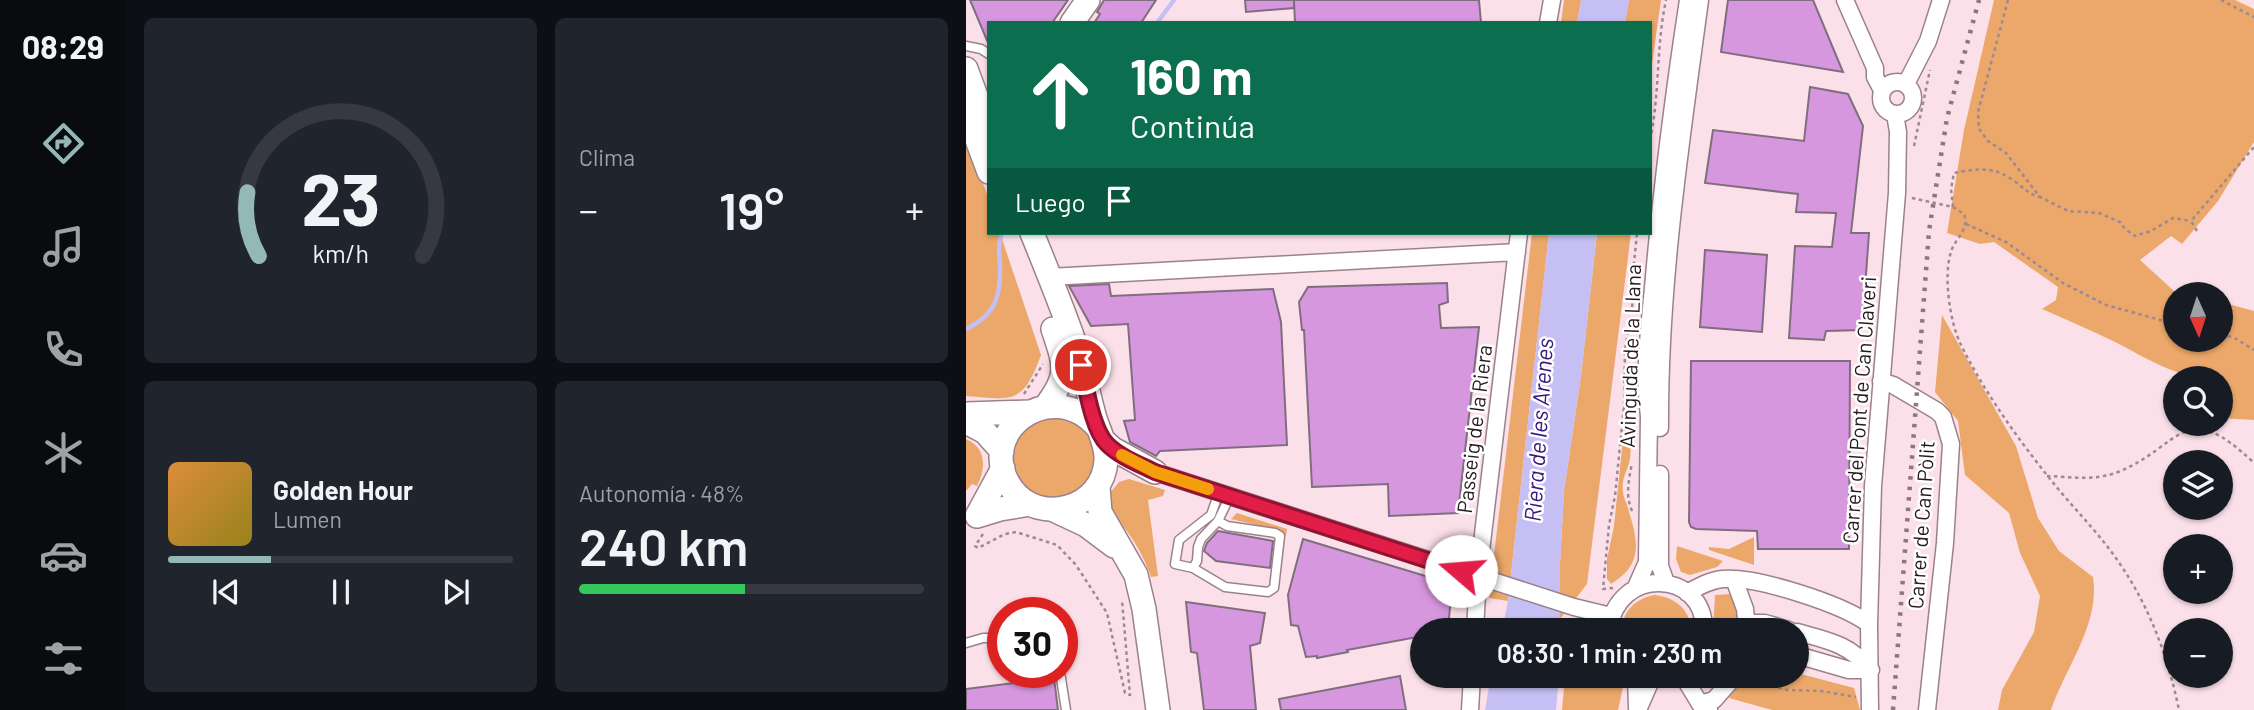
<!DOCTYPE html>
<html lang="es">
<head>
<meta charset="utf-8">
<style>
	:root { --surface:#171b24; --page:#20242c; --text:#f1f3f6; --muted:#9ea1a6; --line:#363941; --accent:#94b7b7 }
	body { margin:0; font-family:Barlow,sans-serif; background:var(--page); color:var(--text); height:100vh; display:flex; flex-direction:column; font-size:26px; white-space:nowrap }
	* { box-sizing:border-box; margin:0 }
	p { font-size:23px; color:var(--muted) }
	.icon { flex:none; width:38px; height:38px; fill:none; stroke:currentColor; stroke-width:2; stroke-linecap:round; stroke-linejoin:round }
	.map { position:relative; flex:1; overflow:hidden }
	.drawer { display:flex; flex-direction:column; gap:18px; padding:18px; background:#0d0f14; width:840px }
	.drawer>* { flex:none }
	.hud { position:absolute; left:21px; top:21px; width:665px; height:214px; border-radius:0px; box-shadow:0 2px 5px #0004; background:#0b6e4f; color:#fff; overflow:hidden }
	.needle { width:46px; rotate:177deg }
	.tools { position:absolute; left:1197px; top:282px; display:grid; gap:14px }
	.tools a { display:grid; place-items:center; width:70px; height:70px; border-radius:50%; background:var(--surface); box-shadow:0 2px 5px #0004; font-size:35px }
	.speed { position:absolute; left:21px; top:597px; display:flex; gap:14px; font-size:35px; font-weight:700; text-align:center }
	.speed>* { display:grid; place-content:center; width:91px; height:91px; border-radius:50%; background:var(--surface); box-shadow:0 2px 5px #0004; line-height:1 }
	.speed .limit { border:10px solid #d22; background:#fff; color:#111 }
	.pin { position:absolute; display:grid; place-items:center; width:60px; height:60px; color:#fff; margin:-30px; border:4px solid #fff; border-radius:50%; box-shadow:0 2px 7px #0007 }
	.me { position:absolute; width:77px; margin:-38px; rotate:288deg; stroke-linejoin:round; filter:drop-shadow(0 0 5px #0008) }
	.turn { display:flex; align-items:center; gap:24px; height:147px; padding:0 28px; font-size:32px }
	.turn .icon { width:91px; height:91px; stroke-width:2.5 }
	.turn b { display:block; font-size:49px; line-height:60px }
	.then { display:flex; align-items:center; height:66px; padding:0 28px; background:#0003; gap:14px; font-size:26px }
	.big { font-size:52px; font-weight:600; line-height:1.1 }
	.drawer .card { flex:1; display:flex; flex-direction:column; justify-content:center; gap:10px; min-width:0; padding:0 24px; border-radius:10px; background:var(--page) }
	.drawer .dial { align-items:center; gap:0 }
	.dial svg { height:182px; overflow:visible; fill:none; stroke:var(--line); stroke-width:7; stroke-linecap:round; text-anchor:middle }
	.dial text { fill:var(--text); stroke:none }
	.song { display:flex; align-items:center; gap:21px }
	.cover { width:84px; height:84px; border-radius:10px; background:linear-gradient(135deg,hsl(30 70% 55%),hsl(50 70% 35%)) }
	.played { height:7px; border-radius:4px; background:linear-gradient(90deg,var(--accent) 30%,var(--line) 30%) }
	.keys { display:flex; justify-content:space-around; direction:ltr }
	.heat { display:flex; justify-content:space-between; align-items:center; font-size:38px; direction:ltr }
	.charge { height:10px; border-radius:5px; background:linear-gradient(90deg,#34c759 48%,var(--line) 0) }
	.drawer .tiles { flex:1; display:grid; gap:18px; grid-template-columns:repeat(2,1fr) }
	.trip { position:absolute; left:444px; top:618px; width:399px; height:70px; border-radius:35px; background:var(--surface); box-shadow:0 2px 5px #0004; font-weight:600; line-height:70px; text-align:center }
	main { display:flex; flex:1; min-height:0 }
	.dock { display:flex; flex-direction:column; width:126px; justify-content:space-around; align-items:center; background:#090b0e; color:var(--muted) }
	.dock .icon { width:49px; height:49px }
	.dock .current { color:var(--accent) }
	.dock b { font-size:32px; color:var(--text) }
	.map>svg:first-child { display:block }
	.green { fill:#eba86a }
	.water { fill:#c5bff3 }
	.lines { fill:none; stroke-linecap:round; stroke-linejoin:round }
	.stream { stroke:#c5bff3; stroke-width:4.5 }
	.building { fill:#d797de; stroke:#7e6e7f; stroke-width:2 }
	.lane-casing { stroke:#9b828a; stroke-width:11 }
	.street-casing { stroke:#9b828a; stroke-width:19 }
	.secondary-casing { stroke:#9b828a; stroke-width:26 }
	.path { stroke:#9d8990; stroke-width:2.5; stroke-dasharray:3.5 3.5; stroke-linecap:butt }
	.lane { stroke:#fff; stroke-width:8 }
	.street { stroke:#fff; stroke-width:16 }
	.secondary { stroke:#fff; stroke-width:23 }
	.rail { stroke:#8a787e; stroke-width:4.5; stroke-dasharray:3.5 7; stroke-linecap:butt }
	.route-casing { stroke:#92132f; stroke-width:18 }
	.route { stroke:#e11d48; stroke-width:12 }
	.slow { stroke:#f59e0b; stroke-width:12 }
	.labels { text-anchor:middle; stroke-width:5; stroke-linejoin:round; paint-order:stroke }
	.street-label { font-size:21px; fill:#251b1f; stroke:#fff }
	.water-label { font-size:23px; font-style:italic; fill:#38197b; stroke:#fff }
</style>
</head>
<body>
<main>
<nav class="dock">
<b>08:29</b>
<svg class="icon current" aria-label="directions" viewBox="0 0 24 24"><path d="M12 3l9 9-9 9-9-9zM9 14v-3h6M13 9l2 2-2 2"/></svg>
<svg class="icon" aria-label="music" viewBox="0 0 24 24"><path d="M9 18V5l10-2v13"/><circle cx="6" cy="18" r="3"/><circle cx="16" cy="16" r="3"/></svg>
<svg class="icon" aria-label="phone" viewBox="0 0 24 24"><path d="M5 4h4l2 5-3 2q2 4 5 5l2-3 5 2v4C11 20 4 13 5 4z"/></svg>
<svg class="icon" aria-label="climate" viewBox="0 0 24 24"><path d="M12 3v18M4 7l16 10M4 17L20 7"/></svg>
<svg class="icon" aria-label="car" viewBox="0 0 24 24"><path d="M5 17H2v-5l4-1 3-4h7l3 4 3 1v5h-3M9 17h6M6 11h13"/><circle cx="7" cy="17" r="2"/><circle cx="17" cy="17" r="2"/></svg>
<svg class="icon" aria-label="filters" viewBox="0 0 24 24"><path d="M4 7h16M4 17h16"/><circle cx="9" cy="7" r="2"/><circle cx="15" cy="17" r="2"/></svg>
</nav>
<section class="drawer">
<div class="tiles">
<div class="card dial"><svg viewBox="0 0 100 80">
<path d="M14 69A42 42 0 1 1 86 69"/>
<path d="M14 69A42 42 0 0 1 9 41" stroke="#94b7b7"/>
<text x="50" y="56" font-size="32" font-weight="700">23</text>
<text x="50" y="72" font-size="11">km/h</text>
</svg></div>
<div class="card"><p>Clima</p>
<div class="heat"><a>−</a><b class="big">19°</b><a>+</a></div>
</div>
<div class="card">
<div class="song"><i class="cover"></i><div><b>Golden Hour</b><p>Lumen</p></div></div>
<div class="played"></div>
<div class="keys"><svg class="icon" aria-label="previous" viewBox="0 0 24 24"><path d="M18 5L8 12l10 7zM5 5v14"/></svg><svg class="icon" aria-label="pause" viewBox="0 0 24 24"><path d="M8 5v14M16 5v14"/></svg><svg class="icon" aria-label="next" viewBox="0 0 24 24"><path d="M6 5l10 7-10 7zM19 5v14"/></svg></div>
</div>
<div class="card"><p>Autonomía · 48%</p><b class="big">240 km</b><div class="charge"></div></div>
</div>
</section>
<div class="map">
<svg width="1288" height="710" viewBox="0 0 1288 710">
	<rect width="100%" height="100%" fill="#fce0e9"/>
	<!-- green -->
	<path class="green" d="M598 0H615L611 23H595Z
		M663 0H695L684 78V23H659Z
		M1028 0H1269L1288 9V142L1252 201 1216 244 1205 236 1174 260 1208 291 1220 294H1209V340H1255V302L1288 311V420L1255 418V378C1209 378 1190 363 1151 343 1127 331 1101 320 1076 309L1090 300 1092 287 1028 242 1014 244 981 233 998 130Z
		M0 136 23 200V233H34L75 355C57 404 48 400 0 396Z
		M566 233H583L542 601 523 598Z
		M631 233H665L621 584 594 619V564L598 491 615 376Z
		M976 315 1050 446 1072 518 1093 551 1127 577C1134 625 1100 666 1085 710H1032L1036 690 1068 632 1074 596 1054 553 1043 513 999 475 992 421 969 392Z
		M47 458a41 41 0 1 1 82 0a41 41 0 1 1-82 0Z
		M661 420C663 431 666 447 664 459 662 470 655 479 657 491 657 498 662 505 663 512 673 544 676 565 645 584L641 579V559L648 526 658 429Z
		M0 439C21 448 20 469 11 486L6 484 0 491Z
		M163 479 199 490 197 496 182 500 192 576 185 577C180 563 174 550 165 537 153 518 145 521 143 494L153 482Z
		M271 513 321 529 320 536 315 531 265 519Z
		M788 537V565L743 550V547L763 549Z
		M711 546 757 561 751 567 724 575 715 572 710 559Z
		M765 594 771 601 775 630H747L749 595Z
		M688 595C708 597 724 608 725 630H655C658 610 668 600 688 595Z
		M831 673 888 688 894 710H806L763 698 776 676H831Z
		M599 676H652L658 683 652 710H596Z
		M731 676H760L747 688H736Z"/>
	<!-- water -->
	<path class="water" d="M615 0H663L659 23H611Z
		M583 233H631L615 376 598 491 594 564V630H536L542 601Z
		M525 676H593L590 710H519Z"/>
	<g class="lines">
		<!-- stream -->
		<path class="stream" d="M191 23 208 0
			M0 329C30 315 35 296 34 264 33 253 32 246 35 236"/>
	</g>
	<!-- building -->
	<path class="building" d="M4 0H102L86 23H23V45Z
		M138 0H190L175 23H128L134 14 131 12Z
		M279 0H328V8L280 12Z
		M328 0H513L515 23H329Z
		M762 0H847L877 72 755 52Z
		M844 87 882 94 897 126 885 233H903L896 330 860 331 858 340 823 338 829 246 866 247 870 213 830 212 832 194 739 183 747 130 838 141Z
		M739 250 801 255 796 332 734 327Z
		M481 283 482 302 473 305 475 328 513 327 492 513 423 516 422 484 346 487 338 330H336L333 302 342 287Z
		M143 284 145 296 307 289 315 322 321 445 194 451 190 456 164 442 158 421 169 420 162 324 125 326 103 286Z
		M725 361H884L883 549H792L791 531 730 529 725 527 723 522Z
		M252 531 307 541 304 568 250 561 238 551 241 543Z
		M337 539 486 584 482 630H457V636L381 650 382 652 351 658V656L340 657 332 626 325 625 322 595Z
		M220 602 299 613 294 643 284 646 290 710H238L231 653 225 652Z
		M434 676 440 710H315L313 699Z
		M88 678 92 710H0V689Z"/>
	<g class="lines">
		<!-- lane casing -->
		<g class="lane-casing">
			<path id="lane" d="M0 46 15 49 23 54
				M253 492 245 515 213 540 209 564 227 568 231 561 232 547 235 539 252 521 264 496
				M227 568 259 587 302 592 308 588 314 536 309 533 261 526 252 521
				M0 643 17 638H37
				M94 672 100 710"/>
		</g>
		<!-- street casing -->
		<g class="street-casing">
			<path id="street" d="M879 0 909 68V77L916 90
				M582 23 586 0
				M915 98a16 16 0 1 1 32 0a16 16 0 1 1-32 0Z
				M940 84 962 41 975 0
				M83 277 551 252
				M915 381 927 385 971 411 977 417 985 444 979 543 961 710
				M694 428C693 284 715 142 734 0
				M189 472 608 607 645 616
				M694 474V566L700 583
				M768 579 779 609 781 630
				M670 587 681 562 683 416C677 371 684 322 688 277 696 184 708 92 722 0
				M721 593C732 587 744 580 757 579 790 576 876 604 903 624
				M780 623H799L823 630
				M509 630 512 576 553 233
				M643 630C650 566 739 569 738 630
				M831 632C864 641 883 644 905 670H883L831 655
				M670 676 671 708
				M717 676 734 704 743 709
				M734 704 748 700 769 676
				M504 710 506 676
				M672 710 686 678
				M904 710 903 624 907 486 931 193 932 132 929 114"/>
		</g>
		<!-- secondary casing -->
		<g class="secondary-casing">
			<path id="secondary" d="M106 23 122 0
				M0 69 23 131
				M1 113 23 172
				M66 233C81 270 97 309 110 347 117 369 122 392 128 415 132 430 141 444 140 460 138 508 74 527 46 489 6 434 85 373 132 428
				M79 407C104 375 99 365 87 329
				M0 414 63 412
				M0 422 19 432 36 451
				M138 441 147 449 189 472
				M132 487 134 512 170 575 178 609 192 710
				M88 510 120 525 148 546
				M11 516 34 509 64 504
				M11 516 37 468"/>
		</g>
		<!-- path -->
		<path class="path" d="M1042 0 1012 112 1013 129 1022 141 1040 153 1074 197 1102 211 1133 213 1154 222 1159 229 1169 236 1185 231 1207 218 1225 221
			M1255 0 1288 17
			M684 140C694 94 690 46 700 0
			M948 146 964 70
			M946 198 987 207 998 214C1004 230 989 238 985 252 977 276 984 323 995 345 1021 397 1057 446 1093 490 1114 515 1136 537 1154 564 1184 608 1202 657 1213 710
			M987 207 985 189 988 173C1014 168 1029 166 1051 183 1059 189 1064 195 1074 197
			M1000 224 1040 242 1097 283 1140 305 1209 324
			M1231 231 1225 221 1288 147
			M1255 335 1267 337 1288 350
			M58 394 77 364
			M658 406 664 415 667 442
			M1081 476C1104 477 1130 481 1152 472 1215 447 1217 395 1288 463
			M666 511C659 495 663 479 666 463
			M17 534 9 546 12 548 39 534 50 532 91 545 110 565 141 613 159 693 164 695 156 600
			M647 588 637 589 643 525 649 496 658 406 659 350 669 288 668 263 671 233
			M787 676 804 685 821 690 855 691 890 697"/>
		<!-- lane -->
		<use href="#lane" class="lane"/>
		<!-- street -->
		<use href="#street" class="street"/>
		<!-- secondary -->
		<use href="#secondary" class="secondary"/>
		<!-- rail -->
		<path class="rail" d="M927 710 963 231 981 118 1013 0"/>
	</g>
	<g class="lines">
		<!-- route casing -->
		<g class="route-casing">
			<path id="route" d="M115 365C120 386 126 429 141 444 154 457 173 464 189 472L495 571"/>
		</g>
		<!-- route -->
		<use href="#route" class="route"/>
		<!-- slow -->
		<path class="slow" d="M156 455 189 472 242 489"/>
	</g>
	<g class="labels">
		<!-- street labels -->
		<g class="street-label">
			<text transform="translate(665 356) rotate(-88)" y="7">Avinguda de la Llana</text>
			<text transform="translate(894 410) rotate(-86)" y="7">Carrer del Pont de Can Claveri</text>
			<text transform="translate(509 429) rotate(-83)" y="7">Passeig de la Riera</text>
			<text transform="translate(956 525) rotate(-86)" y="7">Carrer de Can Pòlit</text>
		</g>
		<!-- water labels -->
		<g class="water-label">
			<text transform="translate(573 430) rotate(-86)" y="8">Riera de les Arenes</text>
		</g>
	</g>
</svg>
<div class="tools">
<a><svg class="needle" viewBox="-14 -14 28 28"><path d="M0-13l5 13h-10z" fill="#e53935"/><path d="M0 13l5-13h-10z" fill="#9ea1a6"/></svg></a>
<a><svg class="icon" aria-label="search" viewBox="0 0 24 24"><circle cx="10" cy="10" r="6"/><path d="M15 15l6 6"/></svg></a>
<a><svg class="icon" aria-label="layers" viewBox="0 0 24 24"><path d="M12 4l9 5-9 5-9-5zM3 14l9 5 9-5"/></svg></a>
<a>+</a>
<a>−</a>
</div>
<div class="speed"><div class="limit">30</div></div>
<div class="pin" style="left:115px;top:365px;background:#d93025"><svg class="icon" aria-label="arrive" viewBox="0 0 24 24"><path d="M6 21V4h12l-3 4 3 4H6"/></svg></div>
<svg class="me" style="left:495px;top:571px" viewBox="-20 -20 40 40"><circle r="19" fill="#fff"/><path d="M0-13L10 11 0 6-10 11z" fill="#e11d48"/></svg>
<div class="trip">08:30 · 1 min · 230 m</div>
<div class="hud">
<div class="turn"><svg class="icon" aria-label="ahead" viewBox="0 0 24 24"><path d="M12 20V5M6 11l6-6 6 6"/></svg><div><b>160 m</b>Continúa</div></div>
<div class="then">Luego<svg class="icon" aria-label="arrive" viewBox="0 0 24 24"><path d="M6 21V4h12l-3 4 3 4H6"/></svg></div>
</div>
</div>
</main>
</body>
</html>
